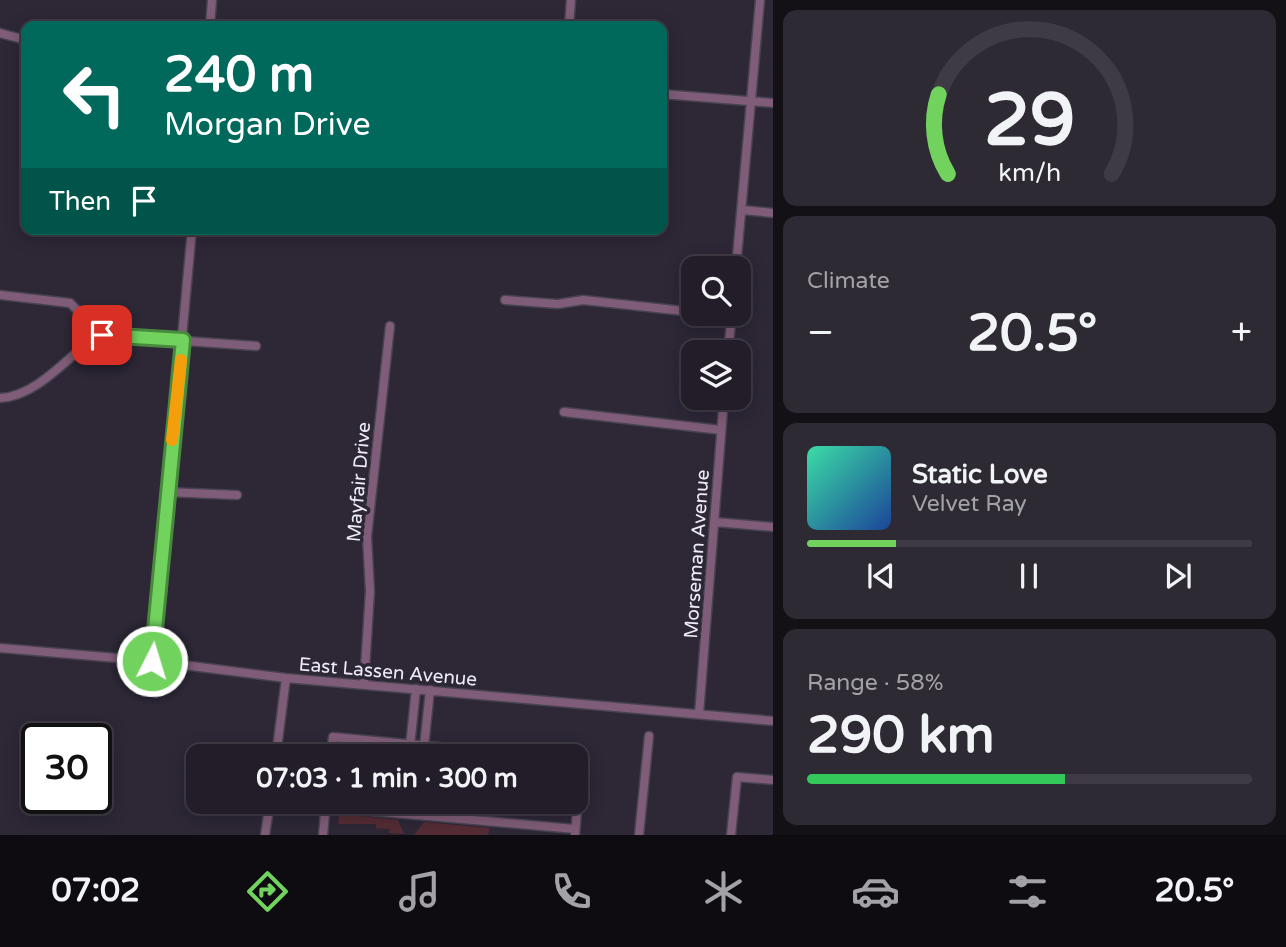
<!DOCTYPE html>
<html lang="en">
<head>
<meta charset="utf-8">
<style>
	:root { --surface:#221d28; --page:#2e2a34; --text:#f1f3f6; --muted:#a2a2a8; --line:#3f3b45; --accent:#71d35e }
	body { margin:0; font-family:"Varela Round",sans-serif; background:var(--page); color:var(--text); height:100vh; display:flex; flex-direction:column; font-size:26px; white-space:nowrap }
	* { box-sizing:border-box; margin:0 }
	p { font-size:23px; color:var(--muted) }
	.icon { flex:none; width:38px; height:38px; fill:none; stroke:currentColor; stroke-width:2; stroke-linecap:round; stroke-linejoin:round }
	.map { position:relative; flex:1; overflow:hidden }
	.details { display:flex; flex-direction:column; gap:10px; padding:10px; background:#131016; width:513px }
	.details>* { flex:none }
	.top-card { position:absolute; left:21px; top:21px; width:646px; height:214px; border-radius:14px; box-shadow:0 4px 18px #0003,0 0 0 2px var(--line); background:#00695c; color:#fff; overflow:hidden }
	.fabs { position:absolute; left:681px; top:256px; display:grid; gap:14px }
	.fabs a { display:grid; place-items:center; width:70px; height:70px; border-radius:14px; background:var(--surface); box-shadow:0 4px 18px #0003,0 0 0 2px var(--line); font-size:35px }
	.speed { position:absolute; left:21px; top:723px; display:flex; gap:14px; font-size:35px; font-weight:700; text-align:center }
	.speed>* { display:grid; place-content:center; width:91px; height:91px; border-radius:50%; background:var(--surface); box-shadow:0 4px 18px #0003,0 0 0 2px var(--line); line-height:1 }
	.speed .limit { border:4px solid #111; border-radius:10px; background:#fff; color:#111 }
	.pin { position:absolute; display:grid; place-items:center; width:60px; height:60px; color:#fff; margin:-30px; border-radius:14px; box-shadow:0 4px 10px #0006 }
	.me { position:absolute; width:77px; margin:-38px; rotate:5deg; stroke-linejoin:round; filter:drop-shadow(0 0 5px #0008) }
	.turn { display:flex; align-items:center; gap:24px; height:147px; padding:0 28px; font-size:32px }
	.turn .icon { width:91px; height:91px; stroke-width:2.5 }
	.turn b { display:block; font-size:49px; line-height:60px }
	.then { display:flex; align-items:center; height:66px; padding:0 28px; background:#0003; gap:14px; font-size:26px }
	.big { font-size:52px; font-weight:700; line-height:1.1 }
	.details .widget { flex:1; display:flex; flex-direction:column; justify-content:center; gap:10px; min-width:0; padding:0 24px; border-radius:14px; background:var(--page) }
	.details .dial { align-items:center; gap:0 }
	.dial svg { height:182px; overflow:visible; fill:none; stroke:var(--line); stroke-width:7; stroke-linecap:round; text-anchor:middle }
	.dial text { fill:var(--text); stroke:none }
	.song { display:flex; align-items:center; gap:21px }
	.cover { width:84px; height:84px; border-radius:10px; background:linear-gradient(135deg,hsl(160 70% 55%),hsl(220 70% 35%)) }
	.played { height:7px; border-radius:4px; background:linear-gradient(90deg,var(--accent) 20%,var(--line) 20%) }
	.keys { display:flex; justify-content:space-around; direction:ltr }
	.heat { display:flex; justify-content:space-between; align-items:center; font-size:38px; direction:ltr }
	.charge { height:10px; border-radius:5px; background:linear-gradient(90deg,#34c759 58%,var(--line) 0) }
	.trip { position:absolute; left:186px; top:744px; width:402px; height:70px; border-radius:14px; background:var(--surface); box-shadow:0 4px 18px #0003,0 0 0 2px var(--line); font-weight:700; line-height:70px; text-align:center }
	.menu { display:flex; height:112px; justify-content:space-around; align-items:center; background:#0e0c10; color:var(--muted) }
	.menu .icon { width:49px; height:49px }
	.menu .current { color:var(--accent) }
	.menu b { font-size:32px; color:var(--text) }
	main { display:flex; flex:1; min-height:0 }
	.map>svg:first-child { display:block }
	.green { fill:#542c35 }
	.lines { fill:none; stroke-linecap:round; stroke-linejoin:round }
	.street-casing { stroke:#484351; stroke-width:11 }
	.street { stroke:#7f5c77; stroke-width:8 }
	.route-casing { stroke:#49893d; stroke-width:18 }
	.route { stroke:#71d35e; stroke-width:12 }
	.slow { stroke:#f59e0b; stroke-width:12 }
	.labels { text-anchor:middle; stroke-width:7; stroke-linejoin:round; paint-order:stroke }
	.street-label { font-size:19px; fill:#efecf6; stroke:#2d2736 }
</style>
</head>
<body>
<main>
<div class="map">
<svg width="774" height="835" viewBox="0 0 774 835">
	<rect width="100%" height="100%" fill="#2d2736"/>
	<!-- green -->
	<path class="green" d="M339 814 398 820 404 834 389 833 390 829 376 828V824H338Z
		M424 822 490 828 488 835H414Z"/>
	<g class="lines">
		<!-- street casing -->
		<g class="street-casing">
			<path id="street" d="M210 26 212 0
				M569 26 571 0
				M0 33 26 40
				M662 94 774 103
				M742 210 774 213
				M736 268 760 0
				M0 295 70 303 78 311 92 339
				M505 300 558 304 583 300 693 312
				M705 313 732 316
				M728 352 732 313
				M0 398C34 397 66 360 92 339L102 335 256 346
				M564 412 721 430
				M166 492 237 495
				M715 522 774 527
				M0 648 152 661 286 678 774 721
				M152 661 192 229
				M364 684 370 591 367 537 390 326
				M699 714 724 397
				M276 756 286 678
				M331 756 333 737 533 756
				M409 756 416 689
				M423 756 430 690
				M326 807 575 829
				M417 815 419 802
				M265 835 270 802
				M323 835 326 802
				M575 835 581 761 576 760
				M639 835 649 736
				M731 835 737 777 774 780"/>
		</g>
		<!-- street -->
		<use href="#street" class="street"/>
	</g>
	<g class="lines">
		<!-- route casing -->
		<g class="route-casing">
			<path id="route" d="M102 335 183 340 152 661"/>
		</g>
		<!-- route -->
		<use href="#route" class="route"/>
		<!-- slow -->
		<path class="slow" d="M172 440 181 360"/>
	</g>
	<g class="labels">
		<!-- street labels -->
		<g class="street-label">
			<text transform="translate(358 482) rotate(-85)" y="7">Mayfair Drive</text>
			<text transform="translate(696 554) rotate(-86)" y="7">Morseman Avenue</text>
			<text transform="translate(388 671) rotate(5)" y="7">East Lassen Avenue</text>
		</g>
	</g>
</svg>
<div class="fabs">
<a><svg class="icon" aria-label="search" viewBox="0 0 24 24"><circle cx="10" cy="10" r="6"/><path d="M15 15l6 6"/></svg></a>
<a><svg class="icon" aria-label="layers" viewBox="0 0 24 24"><path d="M12 4l9 5-9 5-9-5zM3 14l9 5 9-5"/></svg></a>
</div>
<div class="speed"><div class="limit">30</div></div>
<div class="pin" style="left:102px;top:335px;background:#d93025"><svg class="icon" aria-label="arrive" viewBox="0 0 24 24"><path d="M6 21V4h12l-3 4 3 4H6"/></svg></div>
<svg class="me" style="left:152px;top:661px" viewBox="-20 -20 40 40"><circle r="17" fill="#71d35e" stroke="#fff" stroke-width="3"/><path d="M0-11L8 9 0 5-8 9z" fill="#fff"/></svg>
<div class="trip">07:03 · 1 min · 300 m</div>
<div class="top-card">
<div class="turn"><svg class="icon" aria-label="left" viewBox="0 0 24 24"><path d="M17 20v-9H6M10 6l-5 5 5 5"/></svg><div><b>240 m</b>Morgan Drive</div></div>
<div class="then">Then<svg class="icon" aria-label="arrive" viewBox="0 0 24 24"><path d="M6 21V4h12l-3 4 3 4H6"/></svg></div>
</div>
</div>
<section class="details">
<div class="widget dial"><svg viewBox="0 0 100 80">
<path d="M14 69A42 42 0 1 1 86 69"/>
<path d="M14 69A42 42 0 0 1 10 34" stroke="#71d35e"/>
<text x="50" y="56" font-size="32" font-weight="700">29</text>
<text x="50" y="72" font-size="11">km/h</text>
</svg></div>
<div class="widget"><p>Climate</p>
<div class="heat"><a>−</a><b class="big">20.5°</b><a>+</a></div>
</div>
<div class="widget">
<div class="song"><i class="cover"></i><div><b>Static Love</b><p>Velvet Ray</p></div></div>
<div class="played"></div>
<div class="keys"><svg class="icon" aria-label="previous" viewBox="0 0 24 24"><path d="M18 5L8 12l10 7zM5 5v14"/></svg><svg class="icon" aria-label="pause" viewBox="0 0 24 24"><path d="M8 5v14M16 5v14"/></svg><svg class="icon" aria-label="next" viewBox="0 0 24 24"><path d="M6 5l10 7-10 7zM19 5v14"/></svg></div>
</div>
<div class="widget"><p>Range · 58%</p><b class="big">290 km</b><div class="charge"></div></div>
</section>
</main>
<nav class="menu">
<b>07:02</b>
<svg class="icon current" aria-label="directions" viewBox="0 0 24 24"><path d="M12 3l9 9-9 9-9-9zM9 14v-3h6M13 9l2 2-2 2"/></svg>
<svg class="icon" aria-label="music" viewBox="0 0 24 24"><path d="M9 18V5l10-2v13"/><circle cx="6" cy="18" r="3"/><circle cx="16" cy="16" r="3"/></svg>
<svg class="icon" aria-label="phone" viewBox="0 0 24 24"><path d="M5 4h4l2 5-3 2q2 4 5 5l2-3 5 2v4C11 20 4 13 5 4z"/></svg>
<svg class="icon" aria-label="climate" viewBox="0 0 24 24"><path d="M12 3v18M4 7l16 10M4 17L20 7"/></svg>
<svg class="icon" aria-label="car" viewBox="0 0 24 24"><path d="M5 17H2v-5l4-1 3-4h7l3 4 3 1v5h-3M9 17h6M6 11h13"/><circle cx="7" cy="17" r="2"/><circle cx="17" cy="17" r="2"/></svg>
<svg class="icon" aria-label="filters" viewBox="0 0 24 24"><path d="M4 7h16M4 17h16"/><circle cx="9" cy="7" r="2"/><circle cx="15" cy="17" r="2"/></svg>
<b>20.5°</b>
</nav>
</body>
</html>
